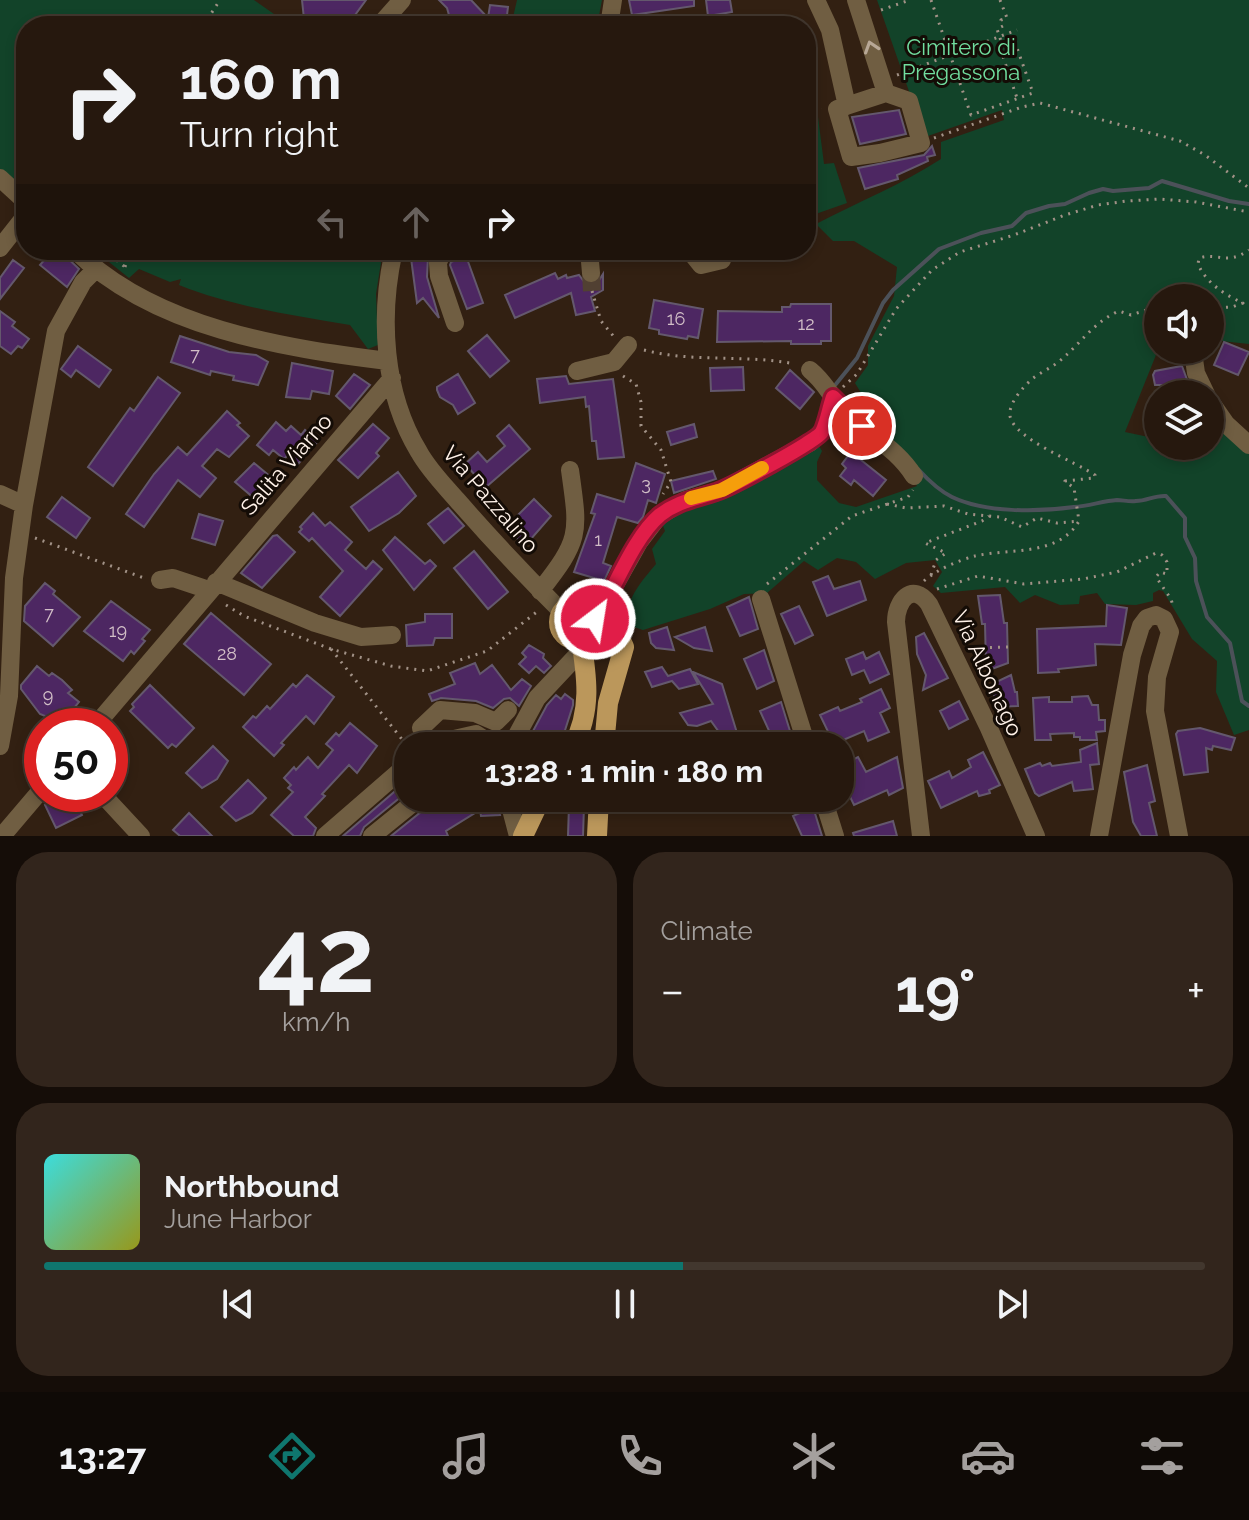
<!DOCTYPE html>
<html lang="en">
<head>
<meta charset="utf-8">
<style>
	:root { --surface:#26180e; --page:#32251c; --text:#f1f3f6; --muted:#a4a09e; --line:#42372e; --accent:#0f766e }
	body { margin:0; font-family:Raleway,sans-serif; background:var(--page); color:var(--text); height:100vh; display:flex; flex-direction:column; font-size:30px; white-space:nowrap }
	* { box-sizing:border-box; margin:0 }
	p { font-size:26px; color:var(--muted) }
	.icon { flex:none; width:44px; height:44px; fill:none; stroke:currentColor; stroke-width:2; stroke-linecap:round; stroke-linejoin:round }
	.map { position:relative; height:836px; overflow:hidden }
	.side { display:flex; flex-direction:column; gap:16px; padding:16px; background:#150d08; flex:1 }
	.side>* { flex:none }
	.hud { position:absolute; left:16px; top:16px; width:800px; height:244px; border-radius:32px; box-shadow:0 4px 12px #0003,0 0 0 2px var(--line); background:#26180e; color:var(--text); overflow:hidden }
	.controls { position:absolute; left:1144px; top:284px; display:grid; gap:16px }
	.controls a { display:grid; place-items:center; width:80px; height:80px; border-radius:50%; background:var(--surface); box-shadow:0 4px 12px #0003,0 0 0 2px var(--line); font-size:40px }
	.speed { position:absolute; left:24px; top:708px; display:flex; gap:16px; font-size:40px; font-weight:700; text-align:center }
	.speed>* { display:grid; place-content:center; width:104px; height:104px; border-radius:50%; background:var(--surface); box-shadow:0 4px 12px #0003,0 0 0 2px var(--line); line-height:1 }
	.speed .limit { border:12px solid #d22; background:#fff; color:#111 }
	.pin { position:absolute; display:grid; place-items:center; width:68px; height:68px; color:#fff; margin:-34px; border:4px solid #fff; border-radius:50%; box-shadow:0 2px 8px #0007 }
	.me { position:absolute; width:88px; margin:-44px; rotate:31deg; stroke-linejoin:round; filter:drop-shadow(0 0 6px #0008) }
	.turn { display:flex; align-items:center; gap:28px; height:168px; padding:0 32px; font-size:36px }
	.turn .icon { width:104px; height:104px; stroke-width:2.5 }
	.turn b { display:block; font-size:56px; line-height:68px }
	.lanes { display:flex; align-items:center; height:76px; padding:0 32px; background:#0003; justify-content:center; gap:40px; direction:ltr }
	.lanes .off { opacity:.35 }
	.big { font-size:60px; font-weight:700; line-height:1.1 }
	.side .widget { flex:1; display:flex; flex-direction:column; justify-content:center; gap:12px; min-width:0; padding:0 28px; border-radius:32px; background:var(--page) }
	.side .dial { align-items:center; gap:0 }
	.dial b { font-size:104px; line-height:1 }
	.song { display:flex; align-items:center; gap:24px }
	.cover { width:96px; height:96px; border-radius:12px; background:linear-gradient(135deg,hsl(180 70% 55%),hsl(60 70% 35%)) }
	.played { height:8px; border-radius:4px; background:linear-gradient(90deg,var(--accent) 55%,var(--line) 55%) }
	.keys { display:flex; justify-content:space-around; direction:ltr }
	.heat { display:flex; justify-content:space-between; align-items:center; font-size:44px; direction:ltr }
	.side .tiles { flex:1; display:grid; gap:16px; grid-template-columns:1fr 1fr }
	.widget:last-child { grid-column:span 2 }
	.trip { position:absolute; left:394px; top:732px; width:460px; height:80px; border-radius:32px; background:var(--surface); box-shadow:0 4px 12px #0003,0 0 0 2px var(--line); font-weight:700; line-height:80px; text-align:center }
	.menu { display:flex; height:128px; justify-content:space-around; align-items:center; background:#0f0a06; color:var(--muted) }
	.menu .icon { width:56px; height:56px }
	.menu .on { color:var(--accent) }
	.menu b { font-size:36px; color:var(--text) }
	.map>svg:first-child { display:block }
	.green { fill:#124329 }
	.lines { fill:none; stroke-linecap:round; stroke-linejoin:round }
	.stream { stroke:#4c5159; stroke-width:4 }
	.building { fill:#4d2762; stroke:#64586d; stroke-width:2 }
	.minor-tunnel { stroke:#514032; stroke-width:18; stroke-dasharray:18 9; stroke-linecap:butt }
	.path { stroke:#a29287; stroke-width:3; stroke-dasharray:2 6; stroke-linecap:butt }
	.minor { stroke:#705e42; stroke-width:18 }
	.major { stroke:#bb975b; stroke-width:20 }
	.oneway { stroke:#b8a896 }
	.route-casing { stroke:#92132f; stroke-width:20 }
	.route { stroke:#e11d48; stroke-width:14 }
	.slow { stroke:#f59e0b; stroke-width:14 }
	.labels { text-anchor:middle; stroke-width:6; stroke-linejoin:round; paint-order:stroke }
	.number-label { font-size:18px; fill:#d2bfc7 }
	.park-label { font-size:22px; fill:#71de9f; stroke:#140c06 }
	.street-label { font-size:22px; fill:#fff2e9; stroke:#140c06 }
</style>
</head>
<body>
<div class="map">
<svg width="1249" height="836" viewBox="0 0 1249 836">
	<rect width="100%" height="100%" fill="#322012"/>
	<!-- green -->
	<path class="green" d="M0 0H254L291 26H26V198L0 177Z
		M517 0H602L597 26H511Z
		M877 0H1249V344L1221 341 1200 359 1180 350H1210V298H1158V350L1125 432 1158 439V446H1210V433L1221 426 1249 451V730L1234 735 1216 692 1217 661 1192 639 1163 591 1159 590 1153 593V601L1136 605 1105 604 1097 593 1080 596 1079 604 1060 605 1035 595 1020 603 1005 587 941 593 933 586 942 572 935 560 906 563 875 579 856 562 837 558 818 570 804 561 767 593 744 594 710 609 643 630 628 625C624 600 641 582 656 564L652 549 665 531 662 523 665 519 819 446 822 451 817 462V480L839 503 856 507 917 486 855 383 868 365V346L894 296 897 267 854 241H833L816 224C858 202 901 185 941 159V142L1004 120 1002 110 925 137Z
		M806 109H817L824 164 834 163 847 203 810 216 813 223 806 225Z
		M94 250H383L376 294 378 345 368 349 350 325C292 315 234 307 179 285L181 279 170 282 139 269 129 278Z"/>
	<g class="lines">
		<!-- stream -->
		<path class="stream" d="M836 384 857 358 883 303 893 290 939 249 981 233 1012 226 1026 213 1049 206 1065 204 1089 193 1103 189 1113 191 1149 188 1162 181 1229 201 1249 204
			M918 469C928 480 938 490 952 497 985 513 1038 512 1074 507 1089 506 1103 501 1117 500 1123 500 1129 502 1136 501 1147 501 1155 495 1166 496L1185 518V537L1195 558 1196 581 1207 617 1230 643 1242 701 1249 706"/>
	</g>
	<!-- building -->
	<path class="building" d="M302 0H366L347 26H315L314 16 304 19Z
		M439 0H471L488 18 490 5 508 7 506 23 472 20 469 23 463 17 459 21 449 15 447 8Z
		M629 0H694V6L632 15Z
		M706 0H730L732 12 708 16Z
		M899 110 906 134 860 144 852 117Z
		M932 146 935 155 927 157 928 161 897 175 898 179 865 189 858 168 924 155Z
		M53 250H59L79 269 67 287 40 265Z
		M428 256 427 277 439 318 423 298 417 303 411 258Z
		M466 256 483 303 467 309 450 265 451 262Z
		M13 260 24 268 0 299V278Z
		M555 273 558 279 566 275 567 278 579 275 585 283 591 285 598 282 603 274V290L591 297 595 311 576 315 571 293 515 318 505 295Z
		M654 300 703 309 698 338 688 336 687 339 659 334V330L649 328Z
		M791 304H831V341H821V344H791V341L717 342 718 311 782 312V307H790Z
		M0 311 15 322 12 326 29 339 22 348 18 346 11 354 0 346Z
		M487 335 509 361 490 377 468 351Z
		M180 336 229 352 256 355 268 362 258 385 233 380 234 376 211 371 210 375 171 362Z
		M1224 342 1249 352 1238 375 1214 365Z
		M78 346 111 370 99 387 76 370 71 377 61 369Z
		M292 363 333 371 329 394 312 391 310 399 286 397Z
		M1182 366 1189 385H1155L1153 375 1155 371Z
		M743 367 744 390 711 391 710 368Z
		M790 370 814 392 800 409 776 388Z
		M354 374 370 385 350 409 336 396Z
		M458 374 475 403 458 414 453 405 440 397 437 390V387Z
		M566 376 569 384 613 379 624 457 598 459 596 441H592L589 406 586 407 585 397 540 403 537 379Z
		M158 377 180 393 113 486 88 467 130 408 134 411Z
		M227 411 240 423 237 425 249 436 229 457 217 449 202 466 216 478 200 497 178 480 144 527 126 514 154 474 178 447 187 455Z
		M276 422 286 431 291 426 301 435 305 430 318 441 298 464 288 455 284 459 273 450 269 455 257 445Z
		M373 424 389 438 376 453 379 456 358 478 338 460Z
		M694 424 697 437 671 445 667 432Z
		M509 425 530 449 486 487 465 464 478 452 487 462 505 446 497 436Z
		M851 452 886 480 873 496 854 480 851 485 840 476 846 468 842 464Z
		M254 463 278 483 262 505 235 482Z
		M636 463 665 474 656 503 648 500 643 517 638 523 617 517 603 563 611 566 604 581 574 572 595 514 591 513 597 494 624 502Z
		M713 471 716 479 674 493 671 481Z
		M398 472 416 496 399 513 369 531 351 507Z
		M62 497 90 518 76 538 47 517Z
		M534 499 551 516 524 547 507 526Z
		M448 508 464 526 444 543 428 524Z
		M313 513 325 526 330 522 352 542 345 550 366 569 373 561 382 569 340 616 320 597 343 571 312 538 309 541 299 532 302 529 300 527Z
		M199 514 223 521 215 545 192 538Z
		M277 535 295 552 262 588 241 573 273 536Z
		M395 537 425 564 430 560 436 566 414 590 383 550Z
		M474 551 508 592 488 609 454 568Z
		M828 576 834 589 860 581 866 600 827 616 813 582Z
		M45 583 55 591 53 594 80 617 53 646 24 621 25 606Z
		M1000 595 1004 623H1007L1008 663 989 670V665H986L985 624H982L978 596Z
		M749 597 758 629 740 636 727 607Z
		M111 601 150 630 142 639 145 641 134 654 131 651 123 661 84 631Z
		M1107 605 1127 608 1121 645 1095 644 1096 665 1058 669 1059 672 1038 673 1037 629 1106 626Z
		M799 606 813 635 795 644 781 614Z
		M211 613 271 664 244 695 184 644Z
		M425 614H452V638H435L433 645 407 646 406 625 425 622Z
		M667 627 674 650 656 648 651 643 649 633Z
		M705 627 712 651 694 648 675 637Z
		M924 633 948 678 923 690 926 675 917 654 916 637Z
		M529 645 544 654 543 658 551 666 544 673 536 666 529 673 519 664 526 657 522 653Z
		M764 650 774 681 757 689 744 659Z
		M863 652 866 659 879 652 889 674 870 683 864 670 852 675 846 659Z
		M475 663 480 674 492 665 511 690 522 679 531 686 519 706 510 698 504 699 493 708 476 701 441 698 432 701 429 694 455 684 450 673Z
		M37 666 49 676 52 673 62 680 72 690 68 693 79 702 62 723 40 714 21 689V685Z
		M662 667 668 676 690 669 698 684 679 689 672 681 652 687 645 672Z
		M693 672 722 684 741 746H729L711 721 697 726 688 725 680 713 713 704Z
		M307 675 334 697 314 724 306 716 281 743 284 745 274 756 243 727 253 716 256 718 267 706 270 709 293 684 296 687Z
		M1011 675 1015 692H1017L1018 706 996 707 992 684Z
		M150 685 194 728 176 747 172 744 168 748 130 711 134 707 132 704Z
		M881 689 890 708 880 713 889 732 868 741 864 731 834 744 820 715 838 707 840 711 862 702 860 699Z
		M565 694 573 700V705L560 746H525L547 705 556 695 561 699Z
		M1088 696 1092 705H1098L1099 720H1105V731L1096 732 1097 740H1080V737H1074V733L1050 734 1051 740H1035L1033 698 1049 697V702H1072V697Z
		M959 701 968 719 949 729 940 711Z
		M781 702 794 744 788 746H776L760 711Z
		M350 723 377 746 357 773 349 765 322 794 325 796 305 817 316 828 313 836H294L271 815 293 792 288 788 291 785 284 778 294 767 296 770 308 757 318 768 333 750 326 744 336 733 339 736Z
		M1200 728 1235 738 1231 750 1213 746 1212 750 1206 748 1208 772 1184 775 1176 734 1178 731Z
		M1097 743 1099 764 1090 765 1093 789 1074 791 1072 782 1039 796 1035 793 1025 769 1040 763 1042 766 1050 763 1052 766 1081 762 1080 750Z
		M213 746 228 761 217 779 202 788 186 773Z
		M983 752 1000 785 989 790 990 793 979 796 977 791 941 808 928 781 949 771 952 778 971 767 968 760Z
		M858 757 866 772 897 757 903 788 889 795 887 790 854 805 840 776V766Z
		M1147 765 1155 801 1149 803 1157 836H1141L1133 822 1124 772Z
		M248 780 266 798 252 813 236 821 221 807Z
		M408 780V791L364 827 360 836H343Z
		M54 794 63 797 72 794 82 815 56 828 45 805 53 801Z
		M431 798H496L500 815 481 816 480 810 446 831 448 836H391L427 807Z
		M569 805 584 806 583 836H568Z
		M813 807 822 836H802L793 816Z
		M189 813 212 836H180L173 830Z
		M893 821 897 836H854L853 833Z"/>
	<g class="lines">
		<!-- minor-tunnel -->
		<path class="minor-tunnel" d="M591 273 592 291"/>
		<!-- path -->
		<path class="path" d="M931 0 971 115 1033 93 1017 48 1012 50 1009 42 999 45 1017 98
			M1000 0 1007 18 1001 20 1003 26 997 29 1002 44
			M881 10 910 0
			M203 26 220 0
			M897 75 1017 30
			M806 107 822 108
			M934 138 1022 107 1040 103 1180 141 1205 155 1249 188
			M104 250 125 267
			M125 267 131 250
			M592 291 601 321 615 338
			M1210 308 1232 307 1243 303C1225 295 1206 283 1198 264L1199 258C1219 252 1226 266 1249 250
			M644 350C693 363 745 354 795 364
			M623 376 636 384 641 402V426L661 450 671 482 663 494
			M843 387 857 374 896 309 932 270 960 252 1014 235 1065 215 1098 205 1127 201 1159 199 1196 202 1249 212
			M887 504 906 508 944 506 968 514 1000 517 1022 527 1037 518 1057 523 1079 521
			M35 538 144 578
			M931 575 936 560 946 553 925 543 982 521 989 516
			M924 581C936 570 959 560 975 556 1009 548 1058 557 1079 521L1074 488 1065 481 1094 478 1095 475C1076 462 1014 439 1010 416 1008 404 1023 387 1031 380 1039 373 1049 369 1057 363 1079 346 1093 322 1119 311L1131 315 1158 306
			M767 584 852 516 908 497 913 490
			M937 589 978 576 1024 584 1083 579 1117 572 1156 553 1162 555 1167 562V574L1160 572 1156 577 1171 599 1173 606
			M226 605 244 616 331 649 391 666 427 671 487 651 538 611
			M966 648 1009 647
			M331 649 408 747"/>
		<!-- minor -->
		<path class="minor" d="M816 0 830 30 847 106
			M856 0 886 93
			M379 26 402 0
			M609 26 613 0
			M886 93 909 101 921 143 880 153 851 157 837 109Z
			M0 178 26 202
			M0 248 26 215
			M75 250C154 328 282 348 388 361
			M394 250C379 316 383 393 419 452 429 470 444 485 457 500 491 539 526 576 562 612
			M443 250 438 263 439 276 455 323
			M589 250 591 273
			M689 250 701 265 722 260V250
			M1193 352 1196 373 1206 394
			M810 370C824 381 830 395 842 408 865 433 896 447 914 476
			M577 371 614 362 628 345
			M1210 401 1226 424 1249 445
			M0 494 24 505
			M160 580 173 578 209 590
			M216 582 315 623 361 637 392 635
			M540 591C581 539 579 534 570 470
			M761 599 807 746
			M594 616 602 608 639 542 659 516 686 500 722 490 811 442 823 430 833 397
			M95 726 392 378
			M432 744 476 734 495 746
			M0 746 9 696 14 578 24 505 56 331 83 282 95 270
			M429 746 432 744 421 728 440 710 475 713 496 722 508 710
			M511 746 537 698 582 650
			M102 794 141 836
			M508 798 518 836
			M823 798 835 836
			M2 836 42 789
			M325 836 408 764
			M372 836 419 798
			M921 836 896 622C896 601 912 581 929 604L988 726 1036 836
			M1099 836 1132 655 1141 626 1147 618 1156 615 1164 619 1170 632 1157 677 1155 711 1179 836"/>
		<!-- major -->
		<path class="major" d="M559 622a18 18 0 1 1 36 0a18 18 0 1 1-36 0Z
			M595 624 618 634 624 647 608 703 604 746
			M573 746C592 711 587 677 581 639
			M523 836 541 798
			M597 836 599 798"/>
	</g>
	<!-- one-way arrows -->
	<defs><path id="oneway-chevron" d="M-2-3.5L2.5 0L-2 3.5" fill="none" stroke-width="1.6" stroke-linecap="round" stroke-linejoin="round" transform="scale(2)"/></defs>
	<use class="oneway" href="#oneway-chevron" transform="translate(871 47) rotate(-108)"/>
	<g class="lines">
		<!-- route casing -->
		<g class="route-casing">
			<path id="route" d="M595 619 594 616 602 608C618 580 636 535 660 515 678 501 696 499 716 492 729 488 817 441 822 432 827 422 829 408 833 397L862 426"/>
		</g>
		<!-- route -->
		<use href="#route" class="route"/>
		<!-- slow -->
		<path class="slow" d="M691 498 722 490 762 468"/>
	</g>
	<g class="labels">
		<!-- number labels -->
		<g class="number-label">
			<text x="676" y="325">16</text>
			<text x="806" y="330">12</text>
			<text x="195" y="361">7</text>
			<text x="646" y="490">3</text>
			<text x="598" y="546">1</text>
			<text x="49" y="620">7</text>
			<text x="118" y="637">19</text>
			<text x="227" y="660">28</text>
			<text x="48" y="702">9</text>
		</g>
		<!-- park labels -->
		<g class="park-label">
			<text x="961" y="55">Cimitero di<tspan x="961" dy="25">Pregassona</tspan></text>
		</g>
		<!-- street labels -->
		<g class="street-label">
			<text transform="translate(286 464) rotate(-49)" y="8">Salita Viarno</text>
			<text transform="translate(491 499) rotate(49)" y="8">Via Pazzalino</text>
			<text transform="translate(988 673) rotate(65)" y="8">Via Albonago</text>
		</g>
	</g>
</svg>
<div class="controls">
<a><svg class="icon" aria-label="sound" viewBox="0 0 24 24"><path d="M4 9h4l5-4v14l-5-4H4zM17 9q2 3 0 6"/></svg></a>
<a><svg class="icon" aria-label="layers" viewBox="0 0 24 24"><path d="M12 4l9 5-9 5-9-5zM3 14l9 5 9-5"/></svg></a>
</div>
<div class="speed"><div class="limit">50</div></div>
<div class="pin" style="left:862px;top:426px;background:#d93025"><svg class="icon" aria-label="arrive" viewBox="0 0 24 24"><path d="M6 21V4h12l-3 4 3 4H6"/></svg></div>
<svg class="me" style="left:595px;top:619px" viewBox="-20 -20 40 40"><circle r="17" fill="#e11d48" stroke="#fff" stroke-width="3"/><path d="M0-11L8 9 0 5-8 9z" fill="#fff"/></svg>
<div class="trip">13:28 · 1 min · 180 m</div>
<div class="hud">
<div class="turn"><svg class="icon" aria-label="right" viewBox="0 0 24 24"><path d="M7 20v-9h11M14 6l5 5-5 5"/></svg><div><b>160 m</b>Turn right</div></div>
<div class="lanes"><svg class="icon off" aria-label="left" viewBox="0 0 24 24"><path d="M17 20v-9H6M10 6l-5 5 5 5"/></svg><svg class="icon off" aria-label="ahead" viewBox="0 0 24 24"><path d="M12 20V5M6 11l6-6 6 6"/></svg><svg class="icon" aria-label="right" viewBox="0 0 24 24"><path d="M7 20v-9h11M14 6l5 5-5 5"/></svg></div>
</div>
</div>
<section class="side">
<div class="tiles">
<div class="widget dial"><b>42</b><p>km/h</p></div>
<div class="widget"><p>Climate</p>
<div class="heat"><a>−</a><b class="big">19°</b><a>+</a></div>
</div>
<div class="widget">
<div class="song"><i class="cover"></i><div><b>Northbound</b><p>June Harbor</p></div></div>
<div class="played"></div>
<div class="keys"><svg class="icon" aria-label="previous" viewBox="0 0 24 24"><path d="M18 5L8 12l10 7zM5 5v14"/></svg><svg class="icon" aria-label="pause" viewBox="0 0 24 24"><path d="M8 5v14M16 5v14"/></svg><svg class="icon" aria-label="next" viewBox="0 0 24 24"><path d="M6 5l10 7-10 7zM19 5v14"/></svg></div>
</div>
</div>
</section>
<nav class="menu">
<b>13:27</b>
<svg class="icon on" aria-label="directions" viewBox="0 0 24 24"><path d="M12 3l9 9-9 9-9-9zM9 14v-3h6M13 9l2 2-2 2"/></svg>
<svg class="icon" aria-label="music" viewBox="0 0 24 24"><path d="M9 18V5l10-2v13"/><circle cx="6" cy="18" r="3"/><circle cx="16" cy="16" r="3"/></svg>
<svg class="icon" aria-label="phone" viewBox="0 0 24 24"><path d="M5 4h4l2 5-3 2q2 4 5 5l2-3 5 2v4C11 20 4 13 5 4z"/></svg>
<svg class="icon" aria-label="climate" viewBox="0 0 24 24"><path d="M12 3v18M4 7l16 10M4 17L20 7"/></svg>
<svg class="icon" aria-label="car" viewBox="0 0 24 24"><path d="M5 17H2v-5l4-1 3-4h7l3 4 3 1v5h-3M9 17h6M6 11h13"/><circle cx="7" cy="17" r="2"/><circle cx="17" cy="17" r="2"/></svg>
<svg class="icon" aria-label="filters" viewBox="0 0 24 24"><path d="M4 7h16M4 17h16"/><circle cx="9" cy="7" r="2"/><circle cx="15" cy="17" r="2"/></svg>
</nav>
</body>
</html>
